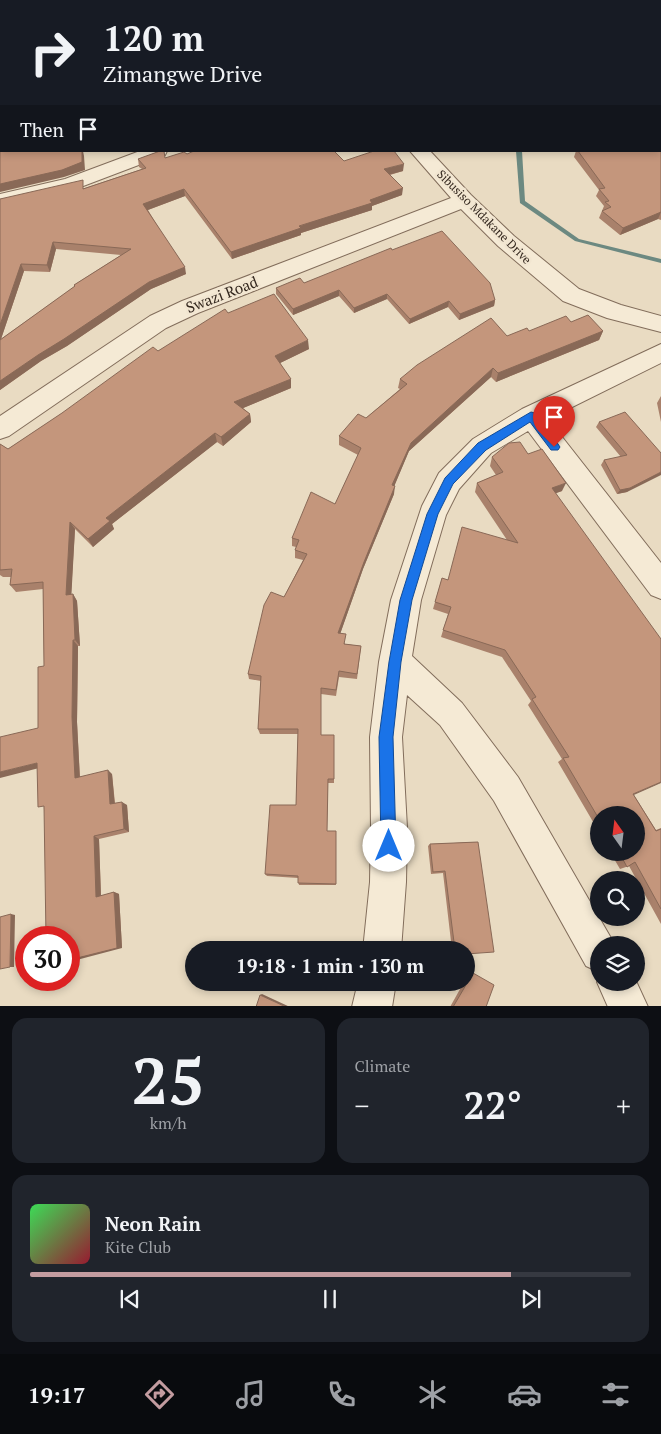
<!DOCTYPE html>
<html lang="en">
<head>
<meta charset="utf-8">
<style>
	:root { --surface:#171b24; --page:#20242c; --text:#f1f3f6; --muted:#9ea1a6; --line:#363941; --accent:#c39ca0 }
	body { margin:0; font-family:"PT Serif",serif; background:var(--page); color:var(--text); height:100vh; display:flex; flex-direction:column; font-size:19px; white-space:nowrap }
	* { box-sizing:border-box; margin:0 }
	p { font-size:16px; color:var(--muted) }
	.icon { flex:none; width:28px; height:28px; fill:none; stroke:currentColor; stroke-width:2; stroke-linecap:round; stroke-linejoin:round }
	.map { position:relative; height:1006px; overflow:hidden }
	.sheet { display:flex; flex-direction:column; gap:12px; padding:12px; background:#0d0f14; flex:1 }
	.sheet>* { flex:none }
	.guide { position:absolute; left:0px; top:0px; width:661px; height:152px; box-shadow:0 2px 8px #0003; background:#171b24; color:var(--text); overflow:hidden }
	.needle { width:32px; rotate:346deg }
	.buttons { position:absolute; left:590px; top:806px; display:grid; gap:10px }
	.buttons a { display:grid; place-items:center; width:55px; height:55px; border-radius:50%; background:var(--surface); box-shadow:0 2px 8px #0003; font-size:25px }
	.speed { position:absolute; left:15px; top:926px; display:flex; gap:10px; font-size:25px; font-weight:700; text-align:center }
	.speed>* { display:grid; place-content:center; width:65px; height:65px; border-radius:50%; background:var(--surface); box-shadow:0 2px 8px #0003; line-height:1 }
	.speed .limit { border:8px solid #d22; background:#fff; color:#111 }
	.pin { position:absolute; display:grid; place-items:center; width:42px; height:42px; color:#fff; margin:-51px -21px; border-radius:50% 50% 50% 0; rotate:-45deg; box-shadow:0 0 5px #0007 }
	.pin .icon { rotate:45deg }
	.me { position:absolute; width:55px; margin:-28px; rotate:0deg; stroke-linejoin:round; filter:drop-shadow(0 0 4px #0008) }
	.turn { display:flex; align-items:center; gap:18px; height:105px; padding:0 20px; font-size:22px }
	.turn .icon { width:65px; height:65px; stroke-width:2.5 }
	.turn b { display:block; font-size:35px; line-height:42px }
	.then { display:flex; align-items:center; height:48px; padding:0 20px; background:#0003; gap:10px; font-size:19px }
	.big { font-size:38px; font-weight:600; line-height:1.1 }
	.sheet .card { flex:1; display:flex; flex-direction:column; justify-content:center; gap:8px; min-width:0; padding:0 18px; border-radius:15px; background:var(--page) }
	.sheet .dial { align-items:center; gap:0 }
	.dial b { font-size:65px; line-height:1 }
	.song { display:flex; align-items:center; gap:15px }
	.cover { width:60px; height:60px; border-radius:8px; background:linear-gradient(135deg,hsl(130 70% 55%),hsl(350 70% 35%)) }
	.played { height:5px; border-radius:2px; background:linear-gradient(90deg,var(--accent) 80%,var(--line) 80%) }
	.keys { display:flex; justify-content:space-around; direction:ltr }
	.heat { display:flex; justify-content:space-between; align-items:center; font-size:28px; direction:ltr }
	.sheet .tiles { flex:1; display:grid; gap:12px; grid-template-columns:1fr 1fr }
	.card:last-child { grid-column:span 2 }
	.trip { position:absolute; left:185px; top:941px; width:290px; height:50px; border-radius:25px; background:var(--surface); box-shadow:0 2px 8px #0003; font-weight:600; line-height:50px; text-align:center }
	.tab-bar { display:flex; height:80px; justify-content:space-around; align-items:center; background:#090b0e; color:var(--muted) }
	.tab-bar .icon { width:35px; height:35px }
	.tab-bar .active { color:var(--accent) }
	.tab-bar b { font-size:22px; color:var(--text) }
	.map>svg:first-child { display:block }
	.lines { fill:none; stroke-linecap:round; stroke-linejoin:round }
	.stream { fill:#6c8981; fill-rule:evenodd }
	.minor-casing { stroke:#826d5b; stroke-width:2 }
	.minor { fill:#f5ead5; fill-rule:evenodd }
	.wall { fill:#a9816b; fill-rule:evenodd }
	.shaded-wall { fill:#896957 }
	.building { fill:#c4967c; stroke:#896957 }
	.route { fill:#1a73e8; stroke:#114b97 }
	.labels { text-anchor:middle; stroke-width:5; stroke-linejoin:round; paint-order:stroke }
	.far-street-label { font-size:12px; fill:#33271e; stroke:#f2e6d1 }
	.street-label { font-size:15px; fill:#33271e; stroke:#f2e6d1 }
</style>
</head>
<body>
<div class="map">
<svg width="661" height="1007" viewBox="0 0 661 1007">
	<rect width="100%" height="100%" fill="#e9dbc2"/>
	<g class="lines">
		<!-- stream -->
		<path class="stream" d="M240 0H244L245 1H241Z
			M516 151H522L525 201 579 239 661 259V263L575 241 520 203Z"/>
		<!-- minor casing -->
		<g class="minor-casing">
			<path id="minor" d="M77 0H93L94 1H78Z
				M273 0H290L291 1H274Z
				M575 0H595L596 1H576Z
				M660 16H661V27H660Z
				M140 151H167L165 155 78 188 0 206V194L65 179Z
				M410 151H430L471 195 514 236 579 289 621 305 661 316V332L607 318 563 301 498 246 461 209 198 313 166 328 9 436 0 439V416L150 316 182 301 451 198Z
				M661 344V363L548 419 661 563V599L651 595 528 431 491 453 459 489 446 515 421 600 412 656 462 703 518 777 615 945H599V972L586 966 494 801 440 725 407 695 402 737 407 828 406 882 401 950H363L370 882 371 828 370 737 379 662 391 600 422 506 439 473 473 439 522 409Z
				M599 977V982H636V981L648 1007H608L597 982Z
				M358 982H396L392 1007H352Z"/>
		</g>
		<!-- minor -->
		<use href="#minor" class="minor"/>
	</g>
	<!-- wall -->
	<path class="wall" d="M661 100V220L658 219 620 235 599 218 604 206 596 196 599 190 574 157 576 151H660Z
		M187 154 344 161 403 171 390 175 402 195 372 206V210L301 233V235L232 259 185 196 148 210 186 274 151 289 67 346 41 361 0 390V199L85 188 142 169 139 167 138 159 166 158ZM56 249 121 255 74 285V287L1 339 24 271 50 272Z
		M392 250 495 300 494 306 459 320 448 307 409 324 387 299 354 313 339 296 293 315 276 294V288L304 283Z
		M228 313 309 349 280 363 291 388 243 408 250 414 251 422 223 446 217 442 112 524 114 529 93 547 75 529 71 594H73L77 601 80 646H78L77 722 80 777 112 774 115 803 127 805 129 832 99 839 101 896 114 892 119 894 122 948 44 810 38 728 44 666 43 589 16 592 10 585 11 577H3L0 575V444L8 449 158 351Z
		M571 322 603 331 599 340 496 382 491 377 409 451 394 486V494L363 569 340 634 345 644 361 646 357 679 339 677 336 696 321 694V735H334V783H328L327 831 336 885H299L298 878 267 876 265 874 296 805 298 734H260L258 729 261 681 249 679 248 674 284 597 303 560 295 558V550L296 547 292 546V538L335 504 358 455 339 445V436L366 418 400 389 398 388 400 379 507 336Z
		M661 396V422L657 403Z
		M599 422 661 453 627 492 617 494 601 465 604 460 621 457 596 427Z
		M528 454 562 491 556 493 634 795 656 830 661 828V924L629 866 620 869 610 852H636L599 815V832L558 762 562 759 528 705 531 701 502 657 441 637 448 614 433 609 442 578 447 580 507 540 475 492 477 483 496 475 490 466 492 457Z
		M478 842 466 950H452L443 873 431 874 428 846 430 844Z
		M470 973H473L486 1007H450L464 982H466V979Z"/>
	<!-- shaded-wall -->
	<path class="shaded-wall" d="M83 151 84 156 85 170 64 177 0 192V184Z
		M404 164 403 171 384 176V169Z
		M403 188 402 195 372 206V210L301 233V235L232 259 231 252 370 200Z
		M184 189 185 196 145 211 143 204Z
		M661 212 658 219 620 235 623 228Z
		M53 242 56 249 50 272 47 265Z
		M21 264 24 271 0 342V325Z
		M185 267 186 274 151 289 67 346 41 361 0 390V381L38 355 149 282Z
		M339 290V296L293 315V309Z
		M387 294V299L354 313V308Z
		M495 300 494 306 459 320 460 314Z
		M449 301 448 307 409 324 410 319Z
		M603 331 599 340 496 382 498 373Z
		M308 340 309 349 276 365 275 356Z
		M493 368 491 377 409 451 391 494 392 485 411 443Z
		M291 379V388L236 411 234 402Z
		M250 414 251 422 223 446 221 437Z
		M215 433 217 442 112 524 114 529 93 547 88 539 106 518Z
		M661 472V475L627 492 617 494 620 490Z
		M566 483 562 491 548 496 552 488Z
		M395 486 394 494 363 569 338 640V633L364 562Z
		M70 522 75 529 71 602 66 595Z
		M73 594 77 601 80 646 75 640Z
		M73 640 78 646 77 722 80 782 75 778 72 717Z
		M37 763 43 767 0 778V772Z
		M108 770 112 774 115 808 110 804Z
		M661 782V783L627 798 633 794Z
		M122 802 127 805 129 832 124 829Z
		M94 836 99 839 101 898 96 897Z
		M114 892 119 894 122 948 69 962V960Z
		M11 914 15 915 14 967H10Z
		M262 994 290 1007H286L260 995Z"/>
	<!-- building -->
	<path class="building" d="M0 0H58V1H1V151H82V162L62 170 0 184Z
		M113 0H186V1H113Z
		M318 0H376V1H319Z
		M660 100H661V212L623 228 602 211 611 207 605 202 609 201 599 189 605 188 578 151H660Z
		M160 151H164L165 158 184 152 187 154 194 151H334L344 161 374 151H394L404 164 384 169 403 188 370 200 372 203 299 226 301 228 231 252 184 189 143 204 185 267 149 282 64 339 38 355 0 381V340L75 286 74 285 131 249 53 242 47 265 21 264 0 325V199L83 180V189L146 168 138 159Z
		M442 231 490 283 495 300 460 314 449 301 410 319 387 294 354 308 339 290 293 309 276 288 300 278 304 283 391 248 392 250Z
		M274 294 308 340 275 356 291 379 234 402 250 414 221 437 215 433 106 518 110 521 88 539 70 522 66 595 73 594 75 640H73L72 717 75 778 108 770 110 804 122 802 124 829 94 836 96 897 114 892 117 948 69 960V938H46L44 806 38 807 37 763 0 772V737L38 728V667L44 666 43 582 10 585 12 569 0 570V444L8 449 62 413 153 347 158 351 225 309 228 313Z
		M588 315 603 331 498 373 493 368 411 443 392 485 395 486 364 562 338 633 346 634 344 644 361 646 357 674 339 671 336 690 321 688V735H334V779H328L327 831H336V884L298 883V876L265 874 270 805H296L298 729H258L261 676 248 674 264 605 271 592 284 597 307 554 295 550 299 540 292 538 311 492 335 504 361 448 339 436 358 414 366 418 407 384 400 379 417 365 491 318 507 336 527 328 529 331 566 316 571 322Z
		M625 412 661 453V472L630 488 620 490 604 460 627 455 599 422Z
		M520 442 528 454 542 449 566 483 552 488 661 639V782L633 794 656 831 661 829V909L635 862 627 867 619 852H636V815H599V819L563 758 569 757 532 699 536 697 505 650 443 630 451 607 435 602 442 578 448 580 462 527 518 543 477 483 503 472 492 457 509 443Z
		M478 842 494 952 466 954V950H455L445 871 433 872 430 844Z
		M11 914 10 967 0 969V917Z
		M473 973 494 985 486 1007H453Z
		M260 995 286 1007H256Z"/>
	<!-- route -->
	<path class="route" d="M531 412 535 413 558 444 560 447 558 450H551L530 422 486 450 453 484 438 514 412 600 401 662 393 737 396 846 394 851 389 853 383 851 381 846 379 737 389 662 400 600 427 514 445 478 478 443Z"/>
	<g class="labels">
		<!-- far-street labels -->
		<g class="far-street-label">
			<text transform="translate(484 217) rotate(45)" y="4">Sibusiso Mdakane Drive</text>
		</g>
		<!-- street labels -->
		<g class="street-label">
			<text transform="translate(222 295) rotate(-21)" y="5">Swazi Road</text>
		</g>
	</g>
</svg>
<div class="buttons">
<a><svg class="needle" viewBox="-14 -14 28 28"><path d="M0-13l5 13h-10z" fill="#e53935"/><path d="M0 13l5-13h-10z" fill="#9ea1a6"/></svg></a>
<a><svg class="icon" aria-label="search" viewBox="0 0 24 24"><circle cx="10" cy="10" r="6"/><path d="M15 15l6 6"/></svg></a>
<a><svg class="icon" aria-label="layers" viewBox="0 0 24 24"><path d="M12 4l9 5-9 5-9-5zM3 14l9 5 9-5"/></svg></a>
</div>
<div class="speed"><div class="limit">30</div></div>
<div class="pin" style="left:554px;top:447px;background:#d93025"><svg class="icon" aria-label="arrive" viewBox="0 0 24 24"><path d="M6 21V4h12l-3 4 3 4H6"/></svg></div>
<svg class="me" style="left:389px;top:846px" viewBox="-20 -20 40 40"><circle r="19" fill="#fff"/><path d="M0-13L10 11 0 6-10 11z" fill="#1a73e8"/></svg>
<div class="trip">19:18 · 1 min · 130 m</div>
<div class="guide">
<div class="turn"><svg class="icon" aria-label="right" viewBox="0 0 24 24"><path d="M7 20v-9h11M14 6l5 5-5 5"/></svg><div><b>120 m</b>Zimangwe Drive</div></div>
<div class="then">Then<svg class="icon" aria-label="arrive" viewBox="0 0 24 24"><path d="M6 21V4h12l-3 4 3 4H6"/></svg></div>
</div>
</div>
<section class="sheet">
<div class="tiles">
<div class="card dial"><b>25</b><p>km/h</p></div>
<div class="card"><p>Climate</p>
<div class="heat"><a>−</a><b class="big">22°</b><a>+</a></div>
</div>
<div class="card">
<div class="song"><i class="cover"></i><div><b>Neon Rain</b><p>Kite Club</p></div></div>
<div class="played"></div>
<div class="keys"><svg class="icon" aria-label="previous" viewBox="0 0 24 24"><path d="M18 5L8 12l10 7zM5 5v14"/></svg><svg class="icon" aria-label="pause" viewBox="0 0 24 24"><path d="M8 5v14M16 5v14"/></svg><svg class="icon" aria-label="next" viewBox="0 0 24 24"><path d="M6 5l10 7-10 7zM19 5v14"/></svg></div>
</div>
</div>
</section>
<nav class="tab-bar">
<b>19:17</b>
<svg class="icon active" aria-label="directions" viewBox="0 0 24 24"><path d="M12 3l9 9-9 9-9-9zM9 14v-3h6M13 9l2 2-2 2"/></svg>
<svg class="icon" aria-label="music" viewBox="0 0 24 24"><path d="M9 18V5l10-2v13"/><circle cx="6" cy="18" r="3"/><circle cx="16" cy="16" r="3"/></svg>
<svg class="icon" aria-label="phone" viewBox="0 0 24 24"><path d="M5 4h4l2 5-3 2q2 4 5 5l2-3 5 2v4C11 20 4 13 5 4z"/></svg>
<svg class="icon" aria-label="climate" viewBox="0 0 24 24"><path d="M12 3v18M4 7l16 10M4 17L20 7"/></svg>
<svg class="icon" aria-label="car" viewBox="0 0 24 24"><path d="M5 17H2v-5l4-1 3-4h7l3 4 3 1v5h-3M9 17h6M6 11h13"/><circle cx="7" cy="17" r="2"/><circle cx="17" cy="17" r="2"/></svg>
<svg class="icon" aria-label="filters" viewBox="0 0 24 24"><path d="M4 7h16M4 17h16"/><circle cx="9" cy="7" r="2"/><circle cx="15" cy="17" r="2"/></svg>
</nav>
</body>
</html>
